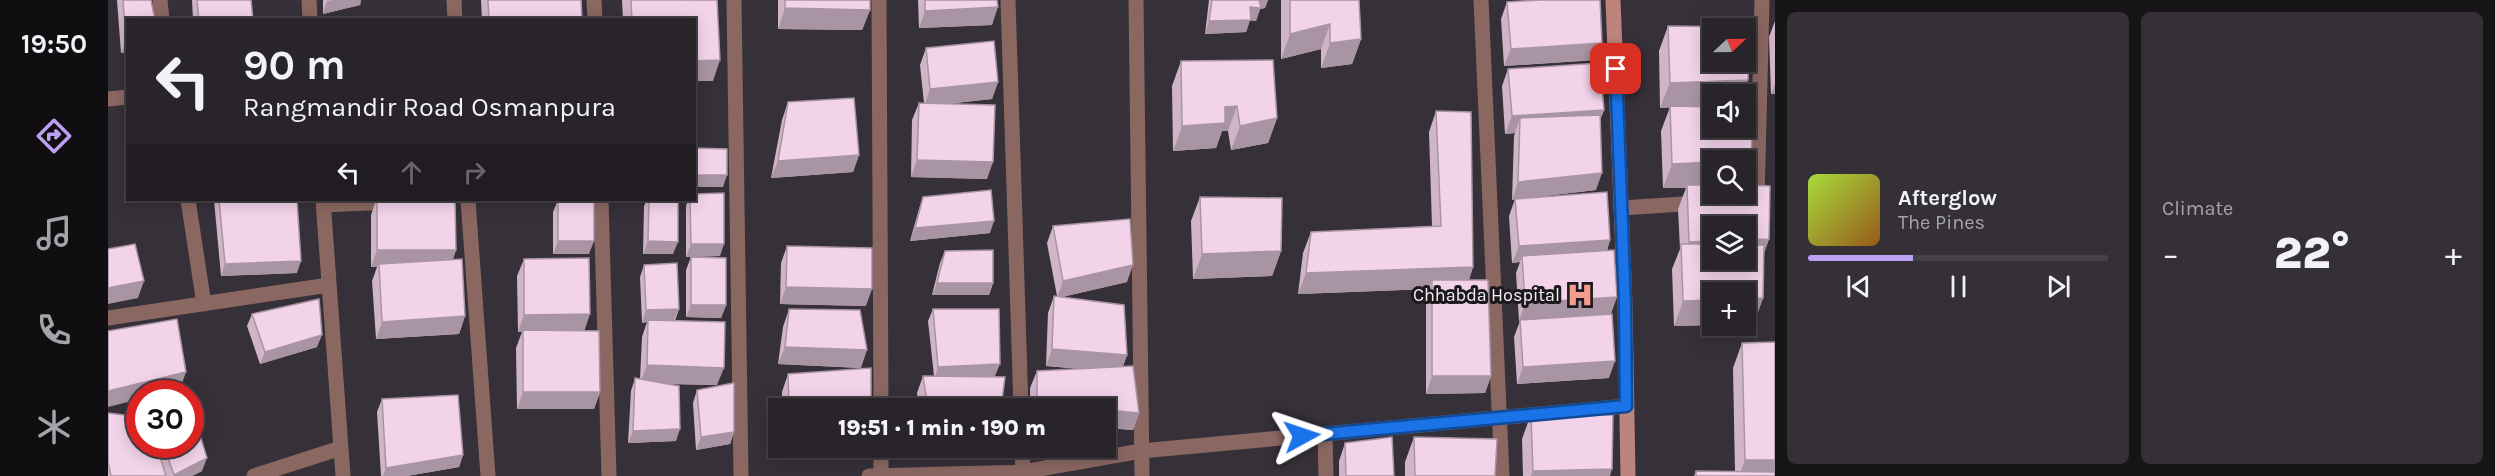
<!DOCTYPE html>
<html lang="en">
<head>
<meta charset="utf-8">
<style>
	:root { --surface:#28242a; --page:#343036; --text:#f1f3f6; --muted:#a5a4a8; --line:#444147; --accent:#bca0f2 }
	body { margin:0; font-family:Karla,sans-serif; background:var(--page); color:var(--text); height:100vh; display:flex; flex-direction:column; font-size:22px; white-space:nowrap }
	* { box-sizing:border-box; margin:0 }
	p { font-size:20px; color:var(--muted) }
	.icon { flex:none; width:33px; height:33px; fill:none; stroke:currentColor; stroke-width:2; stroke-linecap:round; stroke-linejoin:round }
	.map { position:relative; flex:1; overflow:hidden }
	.panel { display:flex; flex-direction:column; gap:12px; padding:12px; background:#161417; width:720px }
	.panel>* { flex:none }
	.top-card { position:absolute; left:18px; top:18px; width:570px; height:183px; border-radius:0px; box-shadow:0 3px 15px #0003,0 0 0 2px var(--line); background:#28242a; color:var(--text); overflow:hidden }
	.needle { width:39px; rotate:68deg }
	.fabs { position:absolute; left:1594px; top:18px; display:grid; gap:12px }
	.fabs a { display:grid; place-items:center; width:54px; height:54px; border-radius:0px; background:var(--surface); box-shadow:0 3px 15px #0003,0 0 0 2px var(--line); font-size:30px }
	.speed { position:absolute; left:18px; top:380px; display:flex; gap:12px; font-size:30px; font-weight:700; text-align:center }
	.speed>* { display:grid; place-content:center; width:78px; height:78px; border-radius:50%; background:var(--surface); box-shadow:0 3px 15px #0003,0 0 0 2px var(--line); line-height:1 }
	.speed .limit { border:9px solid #d22; background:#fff; color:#111 }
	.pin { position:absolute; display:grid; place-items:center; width:51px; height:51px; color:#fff; margin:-26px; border-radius:12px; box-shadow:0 3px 9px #0006 }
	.me { position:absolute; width:66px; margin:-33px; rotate:85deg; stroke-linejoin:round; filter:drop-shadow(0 0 4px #0008) }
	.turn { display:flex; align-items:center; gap:21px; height:126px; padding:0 18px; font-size:27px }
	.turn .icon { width:78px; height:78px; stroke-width:2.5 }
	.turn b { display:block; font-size:42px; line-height:51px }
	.lanes { display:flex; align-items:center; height:57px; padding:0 18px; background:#0003; justify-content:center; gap:30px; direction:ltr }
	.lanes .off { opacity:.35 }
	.big { font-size:45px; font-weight:800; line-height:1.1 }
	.panel .widget { flex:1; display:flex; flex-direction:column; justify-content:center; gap:9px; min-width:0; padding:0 21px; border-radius:9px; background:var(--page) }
	.song { display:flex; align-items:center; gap:18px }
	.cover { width:72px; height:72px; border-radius:9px; background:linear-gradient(135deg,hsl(80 70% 55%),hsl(30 70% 35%)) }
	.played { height:6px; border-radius:3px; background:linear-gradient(90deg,var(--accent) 35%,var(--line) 35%) }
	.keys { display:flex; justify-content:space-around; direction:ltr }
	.heat { display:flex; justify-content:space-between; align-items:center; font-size:33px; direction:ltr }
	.panel .tiles { flex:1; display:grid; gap:12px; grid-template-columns:repeat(2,1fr) }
	.trip { position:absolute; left:660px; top:398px; width:348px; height:60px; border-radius:0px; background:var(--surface); box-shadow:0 3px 15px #0003,0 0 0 2px var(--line); font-weight:800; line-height:60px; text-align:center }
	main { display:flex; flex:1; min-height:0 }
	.menu { display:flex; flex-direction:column; width:108px; justify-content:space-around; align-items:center; background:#100e11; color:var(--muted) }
	.menu .icon { width:42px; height:42px }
	.menu .on { color:var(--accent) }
	.menu b { font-size:27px; color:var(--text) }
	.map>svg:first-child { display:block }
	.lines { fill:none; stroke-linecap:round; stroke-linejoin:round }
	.street { stroke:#8b6762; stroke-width:15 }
	.secondary { stroke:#bc847c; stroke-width:15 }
	.wall { fill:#d0b5c9 }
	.shaded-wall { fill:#a994a4 }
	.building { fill:#f2d3ea; stroke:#a994a4; stroke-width:1.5; fill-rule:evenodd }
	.route-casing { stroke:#114b97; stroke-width:15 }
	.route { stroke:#1a73e8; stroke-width:10 }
	.labels { text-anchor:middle; stroke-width:6; stroke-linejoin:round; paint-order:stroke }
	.poi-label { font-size:18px; fill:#f3eff4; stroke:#1c191d; text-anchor:end }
</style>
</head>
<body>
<main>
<nav class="menu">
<b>19:50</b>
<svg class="icon on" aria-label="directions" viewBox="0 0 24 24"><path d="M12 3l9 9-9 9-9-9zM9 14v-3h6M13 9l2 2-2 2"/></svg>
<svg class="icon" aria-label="music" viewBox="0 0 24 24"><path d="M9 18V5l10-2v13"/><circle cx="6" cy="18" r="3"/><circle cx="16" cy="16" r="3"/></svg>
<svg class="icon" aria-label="phone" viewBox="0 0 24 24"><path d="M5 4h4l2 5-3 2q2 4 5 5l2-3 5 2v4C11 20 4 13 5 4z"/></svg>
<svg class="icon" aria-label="climate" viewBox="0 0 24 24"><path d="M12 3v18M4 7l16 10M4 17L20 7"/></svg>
</nav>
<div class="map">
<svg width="1667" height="476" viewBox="0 0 1667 476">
	<rect width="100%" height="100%" fill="#363038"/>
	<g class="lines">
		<!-- street -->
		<path class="street" d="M52 0 54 20
			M201 0 202 20
			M346 0 347 20
			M486 0 487 20
			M626 0 633 476
			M771 0 773 408
			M900 0 913 408
			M1028 0 1034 476
			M1373 0 1394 476
			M0 99 20 97
			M80 200 96 304
			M215 200 235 476
			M360 200 380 476
			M493 200 501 476
			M1645 200H1649L1654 0
			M216 205 326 200
			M1513 208 1591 203
			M0 318 221 285
			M1217 434 1218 476
			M773 447V475
			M914 447 915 472
			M146 476 233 448
			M761 476 915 472 1033 451 1518 406"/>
		<!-- secondary -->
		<path class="secondary" d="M1505 0 1517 305 1520 476"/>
	</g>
	<!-- wall -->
	<path class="wall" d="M9 0H43L20 53H13Z
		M84 0H143L145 20H85Z
		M215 0H253L252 5 215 14Z
		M373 0H473L474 20H374Z
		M514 0H609L605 81H586V20H515Z
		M670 0H762V10L754 30 670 29Z
		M810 0H889L884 25 811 28Z
		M1101 0H1160L1157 8 1152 9 1148 21 1142 20 1138 32 1097 34Z
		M1173 0H1251L1253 39 1244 64 1213 68V49L1173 59Z
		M1399 2 1494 43 1488 60 1396 66 1393 19Z
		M1667 21V94H1663L1661 37Z
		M1560 26 1585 107 1605 160 1661 239 1656 253 1655 298 1646 323 1638 324V292H1605V325L1566 326 1564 269 1572 249 1570 209 1578 188H1555L1553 131 1562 107 1552 108 1551 51Z
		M818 48 890 82 884 99 839 104 879 179 803 177 804 120 811 103H816L812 65Z
		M1073 61 1169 118 1160 143 1123 150 1120 131H1114L1108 148 1065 151 1064 86Z
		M1400 69 1496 110 1492 120 1488 190 1419 198 1502 240 1499 251 1503 314 1501 378 1409 384 1406 337 1412 321H1411L1408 273 1412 262 1404 263 1401 216 1407 199 1404 200 1406 136 1407 133 1397 134 1394 86Z
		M680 102 751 155 745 172 663 178 674 120Z
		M1328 111 1365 267 1361 280 1383 376 1377 393 1318 394V297L1321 289 1190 294 1195 253 1203 232 1324 226 1321 132Z
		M815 197 882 233 802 241 811 209Z
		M1092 197 1173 251 1164 276 1085 279 1083 221Z
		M106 200H189V273L113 276Z
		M268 200H347L348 250 345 259 357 316 351 334 268 339 264 281 269 267H263V215Z
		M450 200 481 254H445V212Z
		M539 200H570L565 254H535L536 206Z
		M580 200H586L612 256 578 257V206Z
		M945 226 1019 282 954 297 1019 355 1015 366 1031 413 1025 430 998 428V408H922V388L929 371 972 369 938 366 940 313 946 296H949L939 243Z
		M679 246 758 306 672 304 673 263Z
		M837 251 885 283 881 295H824L832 263Z
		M583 257 618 305 613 318 578 317V270Z
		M416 259 476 331 492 392 486 409H409L408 348 414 332H410L409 276Z
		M536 265 571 309 567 321 609 385 556 384 568 441 520 443 523 391 527 378 532 379 534 337 539 322 534 323 532 277Z
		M681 309 753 368 670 364 675 327Z
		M825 309 887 376 893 408H811L809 393 815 376H826L820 321Z
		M144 314 209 347 152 364 139 326Z
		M1634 343 1667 476H1586L1588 471 1627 472 1625 368Z
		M680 374 763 408H674V392Z
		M589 390 626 432 622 444 588 450 585 403Z
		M274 399 355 455 351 467 299 476H273L269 412Z
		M0 413 32 444H82L94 471 84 476H0Z
		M1423 414 1501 476H1415L1414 439Z
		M1306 437 1387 476H1297V462Z
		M1237 443 1286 476H1231V461Z"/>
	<!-- shaded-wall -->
	<path class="shaded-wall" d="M225 0H253L252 5 215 14 219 1Z
		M1151 0H1160L1157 8 1152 9 1148 21 1142 20 1138 32 1097 34 1101 21 1142 7Z
		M890 7 884 25 811 28 817 11Z
		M677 8 762 10 754 30 670 29Z
		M1222 24 1213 49 1173 59 1182 34Z
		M1253 39 1244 64 1213 68 1222 43Z
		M18 41H20V53H13Z
		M1494 43 1488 60 1396 66 1403 49Z
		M612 60 605 81H586V61Z
		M1640 80 1635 94H1605V106L1552 108 1562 83Z
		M890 82 884 99 816 106 822 89Z
		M1667 84V94H1663Z
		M1129 106 1120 131H1114L1108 148 1065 151 1074 126 1117 107Z
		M1496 110 1489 127 1412 118 1407 133 1397 134 1404 116Z
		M1169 118 1160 143 1123 150 1132 126Z
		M751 155 745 172 663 178 670 161Z
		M809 160 885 162 879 179 803 177Z
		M1638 161H1643L1638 174Z
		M1605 162V187L1579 185 1578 188H1555L1564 164Z
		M1494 173 1488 190 1404 200 1410 182Z
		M586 175H619L615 187H586Z
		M886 221 882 233 802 241 807 228Z
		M1661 239 1652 264 1574 262 1581 242 1605 241V260H1638V240Z
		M1502 240 1496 257 1414 256 1412 262 1404 263 1411 246Z
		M450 241H486L481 254H445Z
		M540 241 570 242 565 254H535Z
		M583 244H616L612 256 578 257Z
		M269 250H348L342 267 271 264 269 267H263Z
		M1173 251 1164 276 1085 279 1094 254Z
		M193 261 189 273 113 276 117 264Z
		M1025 265 1019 282 949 298 955 281Z
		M1365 267 1358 288 1324 280 1321 289 1190 294 1198 273Z
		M36 281 30 298 0 304V288Z
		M829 283H885L881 295H824Z
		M678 287 764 289 758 306 672 304Z
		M1509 297 1503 314 1411 321 1417 303Z
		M1655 298 1646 323 1638 324V299Z
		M1605 300V325L1566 326 1575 301Z
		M583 305H618L613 318 578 317Z
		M571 309 566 321 540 320 539 322 534 323 538 310Z
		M482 314 476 332 415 330 414 332H410L416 315Z
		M357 316 351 334 268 339 274 322Z
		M214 335 209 347 152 364 157 352Z
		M677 347 759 350 753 368 670 364Z
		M944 349 1019 355 1013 372 938 366Z
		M1507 361 1501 378 1409 384 1415 367Z
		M892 364 887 376 826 380 830 367Z
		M539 365 616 368 609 385 532 383Z
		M78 372 72 389 56 393H32V399L0 407V391Z
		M1324 376H1383L1377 393 1318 394Z
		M415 392H492L486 409H409Z
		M929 405 967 408H928Z
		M998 410 1031 413 1025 430 998 428Z
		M572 429 568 441 520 443 525 431Z
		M626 432 622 444 588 450 593 437Z
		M355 455 351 467 299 476H275L278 468Z
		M99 458 94 471 84 476H65Z
		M1637 460H1667V476H1631Z
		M1504 469 1502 476H1423L1425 471Z"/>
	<!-- building -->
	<path class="building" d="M15 0H43L47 20H20V41H18Z
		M89 0H143L145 20H91Z
		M380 0H473L474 20H381Z
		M523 0H609L612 60 586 61V20H524Z
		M677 0H762V10L677 8Z
		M817 0H889L890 7 817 11Z
		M1104 0H1151L1153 8 1142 7 1143 20 1101 21Z
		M1182 0H1251L1253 39 1222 43V24L1182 34Z
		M1432 0H1492L1494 43 1403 49 1399 2Z
		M1560 26 1642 27 1640 80 1562 83ZM1605 28H1638V62H1605Z
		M886 41 890 82 822 89 818 48Z
		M1165 60 1169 118 1132 126 1129 106 1117 107V123L1074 126 1073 61Z
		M1492 63 1496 110 1404 116 1400 69Z
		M746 98 751 155 670 161 680 102Z
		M811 103 887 105 885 162 809 160Z
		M1562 106 1605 107V128H1638V107H1645L1643 161 1605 160V162L1564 164Z
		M1328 111 1363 112 1365 267 1198 273 1203 232 1333 226Z
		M1492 115 1494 173 1410 182 1412 118Z
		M586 148 619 149V175H586Z
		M1579 185H1605V194H1638V185L1662 186 1661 239 1638 240V226H1605V241L1581 242Z
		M883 190 886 221 807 228 815 197Z
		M1499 192 1502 240 1411 246 1407 199Z
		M616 193V244H583L582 200H586V194Z
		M1092 197 1174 198 1173 251 1094 254Z
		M111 200H189L193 261 117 264Z
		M269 200H347L348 250H269Z
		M450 200H486V241H450Z
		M541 200H570V242L540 241Z
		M1022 219 1025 265 955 281 945 226Z
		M27 244 36 281 0 288V249Z
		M1573 244H1605V260H1638V245H1656L1655 298 1638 299V292H1605V300L1575 301Z
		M679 246 764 248V289L678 287Z
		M885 250V283H829L837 251Z
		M1506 250 1509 297 1417 303 1414 256Z
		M583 257 618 258V305H583Z
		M481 258 482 314 416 315V259Z
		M354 259 357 316 274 322 271 264Z
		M569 263 571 309 538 310 536 265Z
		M1324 280H1380L1383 376H1324Z
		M946 296 1016 305 1019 355 944 349Z
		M211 299 214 335 157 352 144 314Z
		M681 309 752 310 759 350 677 347Z
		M825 309H891L892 364 830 367Z
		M1504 314 1507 361 1415 367 1412 320Z
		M69 319 78 372 0 391V331Z
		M540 320 617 322 616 368 539 365Z
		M415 330 491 331 492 392H415Z
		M1667 342V460H1637L1634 343Z
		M1025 366 1031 413 998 410V408H967L929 405V371Z
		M763 368V408H681L680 374Z
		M815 376 897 377 893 408H820Z
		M527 378 571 386 572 429 525 431Z
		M626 383V432L593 437 589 390Z
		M350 395 355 455 278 468 274 399Z
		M82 402 99 458 66 475 55 444H82Z
		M0 413 32 417V444H48L58 476H3L0 462Z
		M1423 414 1505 415 1504 469 1425 471Z
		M1284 437 1286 476H1238L1237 443Z
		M1306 437 1389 439 1387 476H1307Z
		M1588 471 1667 472V476H1588Z"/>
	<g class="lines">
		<!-- route casing -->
		<g class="route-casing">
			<path id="route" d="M1194 436 1518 406 1517 304 1508 69"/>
		</g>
		<!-- route -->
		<use href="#route" class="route"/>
	</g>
	<!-- icons -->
	<defs>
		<g id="hospital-bare" transform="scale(2.07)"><path d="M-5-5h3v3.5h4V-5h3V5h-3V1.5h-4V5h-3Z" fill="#f59d8d" stroke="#1c191d" stroke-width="2.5" paint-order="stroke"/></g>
	</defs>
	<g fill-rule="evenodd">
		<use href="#hospital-bare" x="1472" y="295"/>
	</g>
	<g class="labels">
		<!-- poi labels -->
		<g class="poi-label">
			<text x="1452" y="301">Chhabda Hospital</text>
		</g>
	</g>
</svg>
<div class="fabs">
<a><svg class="needle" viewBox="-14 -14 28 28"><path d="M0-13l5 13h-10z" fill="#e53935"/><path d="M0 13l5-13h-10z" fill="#a5a4a8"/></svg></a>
<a><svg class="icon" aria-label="sound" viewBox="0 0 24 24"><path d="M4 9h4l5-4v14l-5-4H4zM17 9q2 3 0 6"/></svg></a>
<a><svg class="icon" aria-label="search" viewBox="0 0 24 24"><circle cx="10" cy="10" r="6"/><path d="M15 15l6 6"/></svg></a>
<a><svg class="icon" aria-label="layers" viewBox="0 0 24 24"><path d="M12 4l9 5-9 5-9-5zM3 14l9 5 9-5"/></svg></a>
<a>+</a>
</div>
<div class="speed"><div class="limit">30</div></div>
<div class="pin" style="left:1508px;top:69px;background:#d93025"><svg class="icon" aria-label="arrive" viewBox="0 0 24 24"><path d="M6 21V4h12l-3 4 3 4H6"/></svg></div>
<svg class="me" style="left:1194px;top:436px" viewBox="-20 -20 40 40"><path d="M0-17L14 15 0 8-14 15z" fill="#1a73e8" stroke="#fff" stroke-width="4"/></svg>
<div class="trip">19:51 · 1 min · 190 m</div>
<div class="top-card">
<div class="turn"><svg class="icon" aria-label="left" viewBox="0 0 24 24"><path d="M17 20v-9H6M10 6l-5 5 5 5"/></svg><div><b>90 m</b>Rangmandir Road Osmanpura</div></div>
<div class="lanes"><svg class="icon" aria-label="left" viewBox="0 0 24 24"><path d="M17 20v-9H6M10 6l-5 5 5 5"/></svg><svg class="icon off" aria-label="ahead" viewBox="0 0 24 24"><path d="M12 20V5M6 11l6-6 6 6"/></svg><svg class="icon off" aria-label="right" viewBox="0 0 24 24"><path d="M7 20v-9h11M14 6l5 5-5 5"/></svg></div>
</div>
</div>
<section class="panel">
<div class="tiles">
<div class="widget">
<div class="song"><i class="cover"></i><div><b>Afterglow</b><p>The Pines</p></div></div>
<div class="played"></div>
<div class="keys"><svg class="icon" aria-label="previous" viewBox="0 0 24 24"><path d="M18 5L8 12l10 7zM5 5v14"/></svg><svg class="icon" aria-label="pause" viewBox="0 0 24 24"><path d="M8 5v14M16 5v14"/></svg><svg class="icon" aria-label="next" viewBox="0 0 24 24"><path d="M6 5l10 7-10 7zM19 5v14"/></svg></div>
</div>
<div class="widget"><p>Climate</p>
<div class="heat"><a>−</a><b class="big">22°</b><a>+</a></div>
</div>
</div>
</section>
</main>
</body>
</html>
